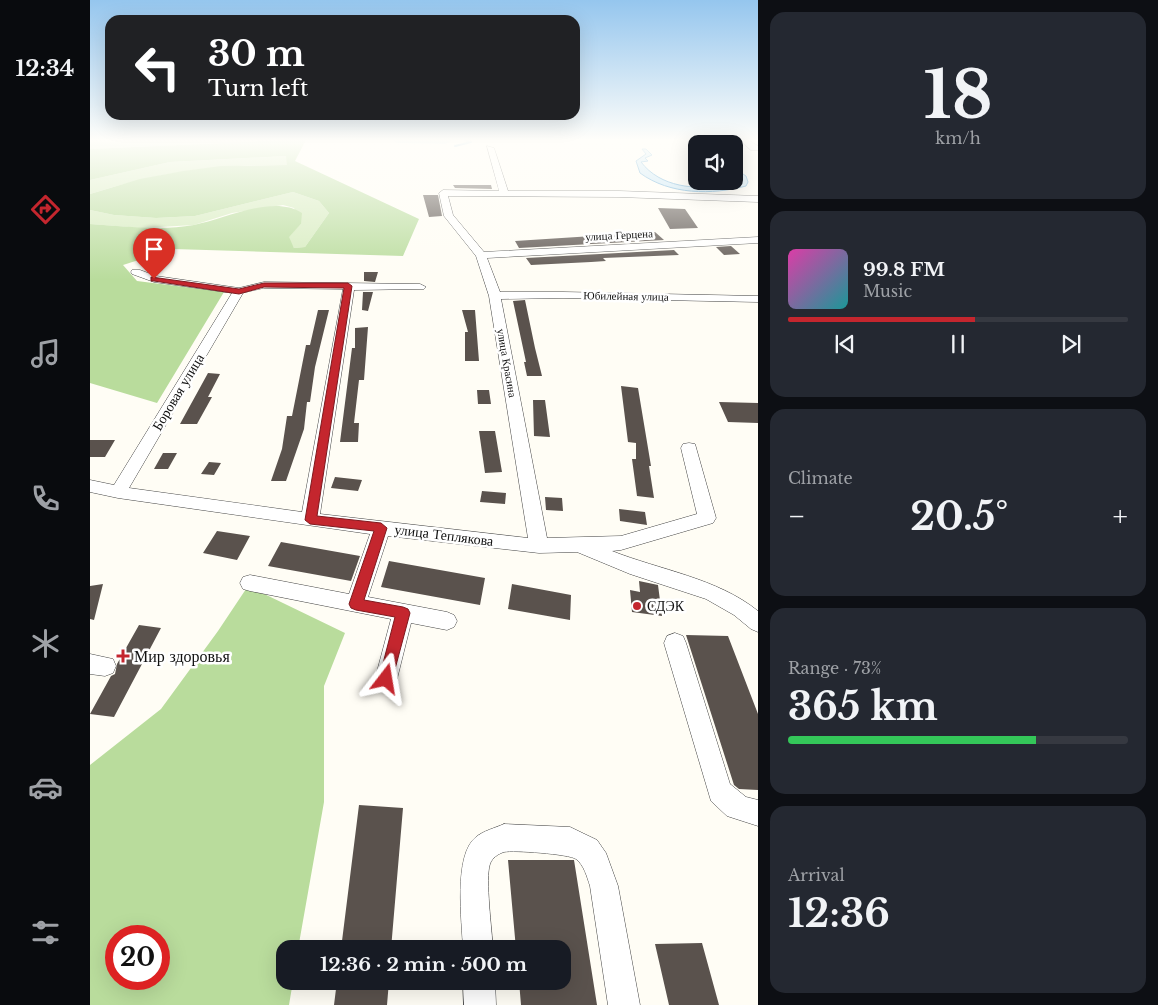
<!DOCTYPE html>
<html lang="en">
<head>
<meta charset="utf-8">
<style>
	:root { --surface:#171b24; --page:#242831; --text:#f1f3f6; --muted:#9ea1a6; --line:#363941; --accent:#c4262e }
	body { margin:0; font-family:"Libre Baskerville",serif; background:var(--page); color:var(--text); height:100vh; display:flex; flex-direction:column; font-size:19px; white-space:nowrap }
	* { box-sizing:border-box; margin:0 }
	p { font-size:16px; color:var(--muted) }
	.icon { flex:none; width:28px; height:28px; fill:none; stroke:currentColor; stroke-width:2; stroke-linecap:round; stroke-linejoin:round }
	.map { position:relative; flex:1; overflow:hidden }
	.side { display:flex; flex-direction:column; gap:12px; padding:12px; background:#0d0f14; width:400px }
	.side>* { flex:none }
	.top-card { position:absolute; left:15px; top:15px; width:475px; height:105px; border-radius:15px; box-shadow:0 5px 20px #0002; background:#202124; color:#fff; overflow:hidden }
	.controls { position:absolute; left:598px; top:135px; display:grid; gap:10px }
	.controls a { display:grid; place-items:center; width:55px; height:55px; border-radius:10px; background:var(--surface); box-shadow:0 5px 20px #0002; font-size:25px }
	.speed { position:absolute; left:15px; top:925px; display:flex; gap:10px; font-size:25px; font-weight:700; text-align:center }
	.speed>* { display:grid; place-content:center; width:65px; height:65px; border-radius:50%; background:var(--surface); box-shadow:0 5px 20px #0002; line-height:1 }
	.speed .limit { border:8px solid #d22; background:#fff; color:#111 }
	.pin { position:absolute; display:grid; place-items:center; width:42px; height:42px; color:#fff; margin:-51px -21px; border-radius:50% 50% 50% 0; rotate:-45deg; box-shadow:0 0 5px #0007 }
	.pin .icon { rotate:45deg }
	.me { position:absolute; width:55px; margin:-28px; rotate:14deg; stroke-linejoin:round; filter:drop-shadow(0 0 4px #0008) }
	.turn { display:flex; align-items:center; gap:18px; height:105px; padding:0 20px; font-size:22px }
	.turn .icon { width:65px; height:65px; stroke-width:2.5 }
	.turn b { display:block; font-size:35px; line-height:42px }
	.big { font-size:38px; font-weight:700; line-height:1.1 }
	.side .card { flex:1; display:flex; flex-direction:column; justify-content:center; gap:8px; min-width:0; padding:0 18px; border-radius:15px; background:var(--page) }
	.side .dial { align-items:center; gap:0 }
	.dial b { font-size:65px; line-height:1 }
	.song { display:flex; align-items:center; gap:15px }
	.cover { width:60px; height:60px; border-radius:8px; background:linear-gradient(135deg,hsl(320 70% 55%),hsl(180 70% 35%)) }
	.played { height:5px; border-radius:2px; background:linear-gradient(90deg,var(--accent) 55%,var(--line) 55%) }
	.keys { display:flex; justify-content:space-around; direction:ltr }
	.heat { display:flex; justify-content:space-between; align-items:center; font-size:28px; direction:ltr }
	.charge { height:8px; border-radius:4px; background:linear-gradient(90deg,#34c759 73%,var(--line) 0) }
	.trip { position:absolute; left:186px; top:940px; width:295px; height:50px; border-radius:15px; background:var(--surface); box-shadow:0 5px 20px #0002; font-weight:700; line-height:50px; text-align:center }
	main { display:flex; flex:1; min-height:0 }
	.menu { display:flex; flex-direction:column; width:90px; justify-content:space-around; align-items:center; background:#090b0e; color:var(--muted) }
	.menu .icon { width:35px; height:35px }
	.menu .current { color:var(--accent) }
	.menu b { font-size:22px; color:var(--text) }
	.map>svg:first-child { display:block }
	.green { fill:#d5ebbd }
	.forest { fill:#b9dc9c; fill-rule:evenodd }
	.water { fill:#b9e0f7; stroke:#3f96cf }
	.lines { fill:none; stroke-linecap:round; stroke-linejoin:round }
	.stream { stroke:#3f96cf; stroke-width:2 }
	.river { fill:#b9e0f7; fill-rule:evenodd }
	.building { fill:#5a524d }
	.minor-casing { stroke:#444; stroke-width:1 }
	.minor { fill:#fff; fill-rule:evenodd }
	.route { fill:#c4262e; stroke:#7f191e }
	.poi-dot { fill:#c4262e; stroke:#fff; stroke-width:2 }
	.labels { text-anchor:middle; stroke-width:5; stroke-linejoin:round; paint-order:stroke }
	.far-street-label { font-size:11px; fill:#111; stroke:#fff }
	.street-label { font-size:14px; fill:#111; stroke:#fff }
	.poi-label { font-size:14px; fill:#111; stroke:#fff; text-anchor:start }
	.near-poi-label { font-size:16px; fill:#111; stroke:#fff; text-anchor:start }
</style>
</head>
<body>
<main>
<nav class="menu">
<b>12:34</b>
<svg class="icon current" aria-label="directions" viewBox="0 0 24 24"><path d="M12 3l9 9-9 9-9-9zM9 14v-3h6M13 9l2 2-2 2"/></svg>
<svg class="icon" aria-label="music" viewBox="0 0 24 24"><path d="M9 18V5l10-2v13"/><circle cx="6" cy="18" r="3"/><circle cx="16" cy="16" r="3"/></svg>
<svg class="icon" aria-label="phone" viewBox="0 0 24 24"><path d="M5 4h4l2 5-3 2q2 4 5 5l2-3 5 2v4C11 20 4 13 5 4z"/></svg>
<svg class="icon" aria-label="climate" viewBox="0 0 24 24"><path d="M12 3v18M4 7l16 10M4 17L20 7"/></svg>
<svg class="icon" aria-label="car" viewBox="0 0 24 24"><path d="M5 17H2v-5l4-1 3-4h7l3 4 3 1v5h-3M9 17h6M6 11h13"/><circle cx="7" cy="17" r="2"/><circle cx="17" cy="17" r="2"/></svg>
<svg class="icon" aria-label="filters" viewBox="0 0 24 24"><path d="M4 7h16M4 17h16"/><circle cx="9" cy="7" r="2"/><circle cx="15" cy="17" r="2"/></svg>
</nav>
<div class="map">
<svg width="668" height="1005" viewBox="0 0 668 1005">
	<rect width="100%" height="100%" fill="#fffdf5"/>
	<!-- green -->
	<path class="green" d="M0 140H197L0 149Z
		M197 156V165C125 164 69 172 0 194V180L80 162Z
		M203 192 229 201 239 213 215 247 204 248 198 237 211 224 204 208 193 205 142 213 104 225 52 228 0 224V210L24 215 66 218 105 216Z"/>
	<!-- forest -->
	<path class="forest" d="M197 140H216L205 161 329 219 313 256 83 249 33 265 47 281 134 292 67 403 0 383V224C34 226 71 231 104 225 136 219 183 194 212 213L211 224 199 237 204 248 215 247 239 213 229 201 203 192 105 216 66 218 24 215 0 210V194L50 179 93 171 131 166 197 165 196 156 80 162 0 180V149Z
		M158 586 255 633 234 686V802L208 949H195V981H203L199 1005H0V765L71 709 128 631ZM26 936H69V979H26Z"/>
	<!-- water -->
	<path class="water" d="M552 149H556L562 155 555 158 558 161 551 162C570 187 606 191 635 184L638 181H644V168L656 176 658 182 656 186C622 195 580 195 550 173L546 161 556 154Z"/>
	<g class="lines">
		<!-- stream -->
		<path class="stream" d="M365 146 381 142 375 140"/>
		<!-- river -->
		<path class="river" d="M302 140H362L356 144 307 143Z"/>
	</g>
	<!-- building -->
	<path class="building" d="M363 185H401L402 189 365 188Z
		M333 195H348L352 216 339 217Z
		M568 208 595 209 608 228 580 229Z
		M565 232 574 240 429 248 425 241Z
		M641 246 650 254 634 255 626 247Z
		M584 250 589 255 513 258 516 261 501 262 441 265 436 258Z
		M274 272H288L285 282 274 281Z
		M273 292H283L278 311 272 310Z
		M435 300 445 348 452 376H437L434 362H436L423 301Z
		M228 310H239L225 367 220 402H217L214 429 196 481H181L192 449 197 416H202L216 345H220Z
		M372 310H385L389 361H375V332H378Z
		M278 327 274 380H269L264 423H269L268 442H250L262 348H265V328Z
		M118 373 130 374 118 397H122L107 424H90Z
		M531 386 548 388 561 466H559L564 498 547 496 542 459H546V443L538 442Z
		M387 390H399L401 404H388Z
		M443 400H455L460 437 444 436Z
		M629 402 668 403V423L638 422Z
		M389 431H405L412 472 395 473Z
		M0 440H25L15 457H0Z
		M73 453H87L78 469H64Z
		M119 462 131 463 124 475 111 474Z
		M245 477 272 480 268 491 241 488Z
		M392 491 416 493 415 504 390 502Z
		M455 497 472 498 473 511 456 510Z
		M529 509 555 512 557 525 530 521Z
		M127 531 160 536 147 560 113 553Z
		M191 542 270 556 261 581 178 566Z
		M299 561 395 578 390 605 291 587Z
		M549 581 568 585 572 616 542 612 540 590 550 592Z
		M13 584 4 620 0 619V586Z
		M422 584 481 595 480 620 418 609Z
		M49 625 71 628 24 717 0 714 21 676 25 674 27 664Z
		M596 635 638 636 668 714V790L649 789 644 785Z
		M269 805 313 808 301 949H251Z
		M418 860H484L507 1005H431L429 981H472V949H426Z
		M612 943 629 1005H579L565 944Z
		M247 981H299L297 1005H244Z"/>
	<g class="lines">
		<!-- minor casing -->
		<g class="minor-casing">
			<path id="minor" d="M602 140H609L606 150H603L599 143Z
				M650 140H658L668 146V150H661Z
				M397 146 404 148 418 191H529L668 196V202L529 197 358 196 363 215 394 252 668 237V243L397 258 410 292H473L668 296V302L473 298 411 299 457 538 531 536 607 514 591 448 593 444 599 443 605 444 626 518 623 523 531 550 522 551C570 570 627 578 668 611V632L661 629 644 615 616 599 540 574 487 552 449 553 298 536 278 597 357 612 364 615 367 621 364 627 357 630 321 623 307 679 304 686 296 689 288 686 285 679 301 619 160 591 153 589 150 583 153 577 160 575 259 594 280 534 28 498 0 492V480L24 485 142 293 64 282 42 274 41 272 42 270H50L66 276 149 288 174 282 330 284 336 287 334 289 264 290 230 514 438 538 399 296 386 256 354 216 349 193 353 190 409 191ZM174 288 253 289 212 512 39 488 153 293Z
				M585 633 593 636 596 643 640 784 656 797 668 800V826L637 816 621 801 574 643 577 636Z
				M0 654 23 659 26 666 23 673 15 676 0 674Z
				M414 824 480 827 507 840 516 853 528 886 550 1005H518L500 886C497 877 494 865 486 859 479 854 423 850 414 852 408 854 402 858 400 864 395 878 402 931 403 949H373C372 922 363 855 386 837 393 831 405 828 414 824Z
				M373 981H405L406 1005H374Z"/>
		</g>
		<!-- minor -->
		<use href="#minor" class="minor"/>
	</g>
	<!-- sky -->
	<linearGradient id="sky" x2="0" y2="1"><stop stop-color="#95c6ee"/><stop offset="0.5" stop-color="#fffefa"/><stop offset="1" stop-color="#fffefa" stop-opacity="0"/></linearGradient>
	<rect width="668" height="280" fill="url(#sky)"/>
	<!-- route -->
	<path class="route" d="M61 277 149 289 174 283H258L262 286 227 516 291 523 297 528 274 600 313 607 318 609 320 613 301 684 296 686 291 684 289 679 305 617 266 610 261 608 259 604 284 531 220 524 215 520 254 288 174 287 149 294 64 281H61Z"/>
	<!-- markers -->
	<g class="poi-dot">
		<circle cx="547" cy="606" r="5"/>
		<path d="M30.5 648.5h5v5h5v5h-5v5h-5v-5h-5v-5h5z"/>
	</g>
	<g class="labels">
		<!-- far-street labels -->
		<g class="far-street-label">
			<text transform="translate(529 235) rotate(-3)" y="4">улица Герцена</text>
			<text transform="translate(536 296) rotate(1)" y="4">Юбилейная улица</text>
			<text transform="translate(417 363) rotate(80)" y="4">улица Красина</text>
		</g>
		<!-- street labels -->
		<g class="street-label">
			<text transform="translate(88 392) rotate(-59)" y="5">Боровая улица</text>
			<text transform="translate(354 535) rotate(7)" y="5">улица Теплякова</text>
		</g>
		<!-- poi labels -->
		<g class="poi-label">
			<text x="557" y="611">СДЭК</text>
		</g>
		<!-- near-poi labels -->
		<g class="near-poi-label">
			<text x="44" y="662">Мир здоровья</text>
		</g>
	</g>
</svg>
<div class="controls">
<a><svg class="icon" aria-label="sound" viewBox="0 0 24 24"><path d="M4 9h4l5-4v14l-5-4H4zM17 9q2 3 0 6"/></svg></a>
</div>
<div class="speed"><div class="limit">20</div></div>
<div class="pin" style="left:64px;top:279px;background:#d93025"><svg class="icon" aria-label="arrive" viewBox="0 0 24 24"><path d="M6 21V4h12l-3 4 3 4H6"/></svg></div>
<svg class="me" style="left:296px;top:679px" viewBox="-20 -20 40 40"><path d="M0-17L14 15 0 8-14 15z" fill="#c4262e" stroke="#fff" stroke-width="4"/></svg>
<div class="trip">12:36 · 2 min · 500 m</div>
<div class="top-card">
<div class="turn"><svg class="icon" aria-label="left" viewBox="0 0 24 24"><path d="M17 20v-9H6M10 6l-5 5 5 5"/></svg><div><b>30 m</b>Turn left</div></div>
</div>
</div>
<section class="side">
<div class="card dial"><b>18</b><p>km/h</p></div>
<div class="card">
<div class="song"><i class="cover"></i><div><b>99.8 FM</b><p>Music</p></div></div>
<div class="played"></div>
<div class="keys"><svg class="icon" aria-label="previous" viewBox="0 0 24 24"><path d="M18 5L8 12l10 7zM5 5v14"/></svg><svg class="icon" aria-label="pause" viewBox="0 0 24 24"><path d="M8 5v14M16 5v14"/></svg><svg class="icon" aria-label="next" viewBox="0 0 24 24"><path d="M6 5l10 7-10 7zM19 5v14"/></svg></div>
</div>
<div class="card"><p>Climate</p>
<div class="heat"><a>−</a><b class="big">20.5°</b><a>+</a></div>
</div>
<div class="card"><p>Range · 73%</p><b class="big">365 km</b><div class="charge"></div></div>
<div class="card"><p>Arrival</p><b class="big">12:36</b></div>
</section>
</main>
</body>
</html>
